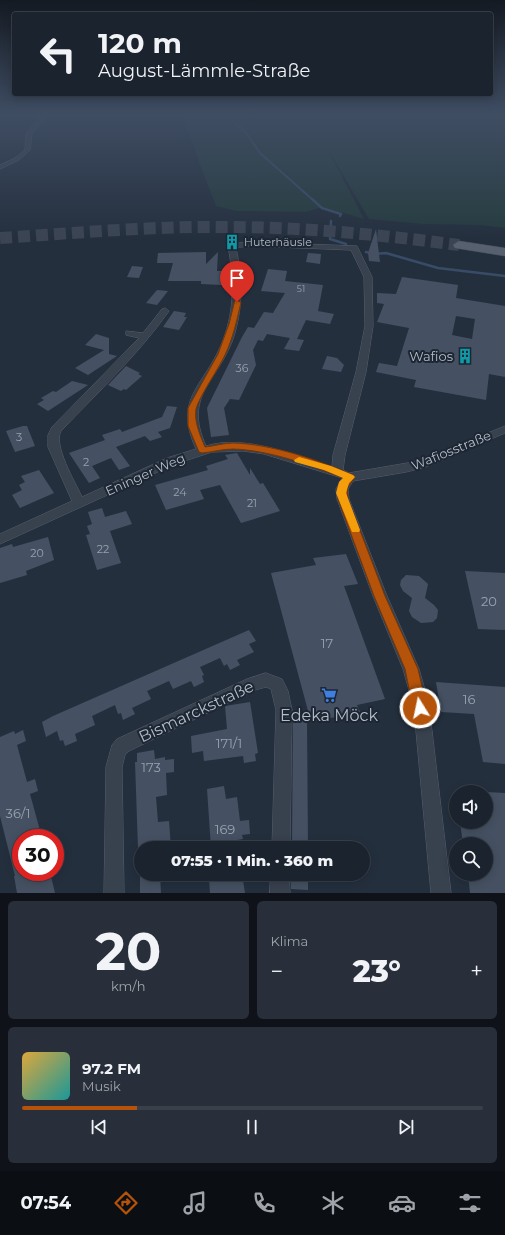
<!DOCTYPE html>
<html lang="de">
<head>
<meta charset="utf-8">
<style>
	:root { --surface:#1b232e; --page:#282f3a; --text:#f1f3f6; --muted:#a0a4aa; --line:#39404a; --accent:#b45309 }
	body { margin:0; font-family:Montserrat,sans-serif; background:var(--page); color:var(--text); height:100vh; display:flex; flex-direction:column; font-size:15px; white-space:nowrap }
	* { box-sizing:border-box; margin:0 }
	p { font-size:13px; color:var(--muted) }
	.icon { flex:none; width:22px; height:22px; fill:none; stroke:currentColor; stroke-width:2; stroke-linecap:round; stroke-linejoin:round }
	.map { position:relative; height:893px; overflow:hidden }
	.drawer { display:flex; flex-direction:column; gap:8px; padding:8px; background:#0f1319; flex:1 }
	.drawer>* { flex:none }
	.hud { position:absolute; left:12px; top:12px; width:481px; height:84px; border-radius:4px; box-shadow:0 2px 10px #0003,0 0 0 1px var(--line); background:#1b232e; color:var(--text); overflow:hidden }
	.tools { position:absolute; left:449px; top:785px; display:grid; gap:8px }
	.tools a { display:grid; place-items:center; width:44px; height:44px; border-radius:50%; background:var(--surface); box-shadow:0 2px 10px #0003,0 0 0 1px var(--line); font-size:20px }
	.speed { position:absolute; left:12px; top:829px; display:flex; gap:8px; font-size:20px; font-weight:700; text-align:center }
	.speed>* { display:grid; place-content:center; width:52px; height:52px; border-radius:50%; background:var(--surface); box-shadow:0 2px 10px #0003,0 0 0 1px var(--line); line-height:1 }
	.speed .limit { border:6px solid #d22; background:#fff; color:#111 }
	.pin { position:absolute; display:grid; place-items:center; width:34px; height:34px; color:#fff; margin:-41px -17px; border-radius:50% 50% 50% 0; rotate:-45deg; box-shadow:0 0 4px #0007 }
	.pin .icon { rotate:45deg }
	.me { position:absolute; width:44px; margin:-22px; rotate:350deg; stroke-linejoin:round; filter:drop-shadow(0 0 3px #0008) }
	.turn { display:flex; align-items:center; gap:14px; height:84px; padding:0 20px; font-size:18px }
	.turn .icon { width:52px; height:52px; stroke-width:2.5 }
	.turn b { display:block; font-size:28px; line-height:34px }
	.big { font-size:30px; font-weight:800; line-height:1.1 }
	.drawer .widget { flex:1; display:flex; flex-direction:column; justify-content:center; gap:6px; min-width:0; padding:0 14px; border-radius:6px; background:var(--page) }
	.drawer .dial { align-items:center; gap:0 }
	.dial b { font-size:52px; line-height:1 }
	.song { display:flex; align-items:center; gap:12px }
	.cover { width:48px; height:48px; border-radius:6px; background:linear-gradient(135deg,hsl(40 70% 55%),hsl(180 70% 35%)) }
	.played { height:4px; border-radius:2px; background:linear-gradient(90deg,var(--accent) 25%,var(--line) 25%) }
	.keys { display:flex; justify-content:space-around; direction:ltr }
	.heat { display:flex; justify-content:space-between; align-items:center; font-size:22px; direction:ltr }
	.drawer .tiles { flex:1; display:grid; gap:8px; grid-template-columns:1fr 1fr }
	.widget:last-child { grid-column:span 2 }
	.trip { position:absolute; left:134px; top:841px; width:236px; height:40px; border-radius:20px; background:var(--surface); box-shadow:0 2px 10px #0003,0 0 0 1px var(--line); font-weight:800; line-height:40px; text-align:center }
	.tab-bar { display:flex; height:64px; justify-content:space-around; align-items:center; background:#0b0e12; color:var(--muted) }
	.tab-bar .icon { width:28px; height:28px }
	.tab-bar .on { color:var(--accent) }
	.tab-bar b { font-size:18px; color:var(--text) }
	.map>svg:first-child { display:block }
	.green { fill:#263c3f }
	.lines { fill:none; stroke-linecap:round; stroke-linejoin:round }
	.stream-far1 { stroke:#394c67; stroke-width:2 }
	.stream { stroke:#394c67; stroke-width:2.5 }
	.building { fill:#455162; fill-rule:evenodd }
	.primary-tunnel { stroke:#3a4453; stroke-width:12; stroke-dasharray:12 6; stroke-linecap:butt }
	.street-casing { stroke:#565f6c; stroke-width:1 }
	.primary-casing { stroke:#414a57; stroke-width:1 }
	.street { fill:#38414e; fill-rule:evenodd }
	.primary { fill:#56606e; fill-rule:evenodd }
	.route { fill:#b45309; stroke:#753606 }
	.slow { fill:#f59e0b }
	.labels { text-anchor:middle; stroke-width:4; stroke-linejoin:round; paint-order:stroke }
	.far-number-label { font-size:9px; fill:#98a1af }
	.far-poi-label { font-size:11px; fill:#b4bcc9; stroke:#1d2633; text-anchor:start }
	.number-label { font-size:11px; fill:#98a1af }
	.poi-label { font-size:13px; fill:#b4bcc9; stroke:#1d2633; text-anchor:end }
	.street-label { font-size:13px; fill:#b4bcc9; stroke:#1d2633 }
	.near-number-label { font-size:13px; fill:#98a1af }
	.near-street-label { font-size:16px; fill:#b4bcc9; stroke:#1d2633 }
	.near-poi-label { font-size:16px; fill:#b4bcc9; stroke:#1d2633 }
</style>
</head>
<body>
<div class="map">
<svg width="505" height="893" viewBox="0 0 505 893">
	<rect width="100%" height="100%" fill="#242f3e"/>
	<!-- green -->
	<path class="green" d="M181 114H302L305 125 302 114H505V228L480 225 422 224 369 219 326 146 364 219 323 207 306 212 236 211 216 206Z"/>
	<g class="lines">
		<!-- stream-far1 -->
		<path class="stream-far1" d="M225 114 247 134 260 153 313 200"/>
		<!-- stream -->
		<path class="stream" d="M312 199 322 208 341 214 340 216
			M331 221 330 239 346 244
			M366 252 375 254 386 253 438 268 505 276"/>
	</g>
	<!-- building -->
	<path class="building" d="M376 229 380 262 369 261 368 253Z
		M206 252V264L218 252 217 271H225L222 285 201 284V281H168L173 263H157L158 253Z
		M308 253 321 254 320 264 306 262Z
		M132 266 143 267 139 278 127 277Z
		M268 269 287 271 285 281 323 285 318 311 334 314 330 324 306 320 297 339 304 340 299 351 284 349 290 338 267 334 263 341 258 340 253 350 256 365 239 400 230 399 224 408 229 435 211 437 207 408 242 337 248 327 254 328 264 312 273 313 285 293 261 291Z
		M402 277 458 285 456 298 505 306V377L489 374 486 400 414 387 416 380 376 372 379 363 397 366 409 328 377 322 384 304 377 303V293L396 294ZM456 316 475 319 472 339 452 335Z
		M157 290 168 291 157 305 146 303Z
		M174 311 186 313 184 317H187L179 330 163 327Z
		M96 334 109 338V354L117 356 88 375 75 368 104 350 85 345Z
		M327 356 337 358 344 365 341 372 322 369Z
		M126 366 140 373 138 374 142 376 126 390 124 389 121 391 108 385Z
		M72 381 88 385 48 411 37 404 44 400 41 398 53 391 56 392Z
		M167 406 177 407 170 428 158 432 162 437 150 441 145 436 116 447 130 466 119 470 111 458 92 466 100 478 89 483 69 453 105 440 102 435 120 429 122 432 162 417Z
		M23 426H27L35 446 15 452 6 431Z
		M237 453 250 475V468L260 484 263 483 280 511 241 523 220 485 200 490 204 499 166 510 155 485 208 470 206 466 228 459 225 455Z
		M39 470 54 493 20 508 12 495 22 490 19 485 25 482 21 476Z
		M102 508 105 517 126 511 132 524 110 531 121 563 97 570 86 535 90 534 87 526 92 524 88 512Z
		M48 537 54 560 26 571 27 575 0 583V548L12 544 13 547Z
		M346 554 358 584 344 586 385 699 357 705 360 712 311 722 271 573 316 565 313 558Z
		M465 571 505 573V630L478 629Z
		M406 575 419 576 428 584 425 598 434 605 438 610 437 618 433 622 421 623 412 617 409 611 412 598 403 591 400 585 401 580Z
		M249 630 256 641 249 644 254 652 237 660 240 665 230 670 227 664 224 666 220 658 200 667 204 675 202 676 204 682 194 687 191 681 173 689 169 681 147 691 151 699 132 708 135 714 123 720 121 713 118 714 115 705 92 716 95 725 75 734 77 741 65 746 63 740 60 741 57 731 46 737 42 722 53 716Z
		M436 682 505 687V764L483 762 474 714 441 712Z
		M250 702 258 753 255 754 256 761 244 763 243 756 204 761 203 751 192 753 191 736 227 729 225 706Z
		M293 719 307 720 308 848H292Z
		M23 730 26 741 17 745 27 782 35 779 38 791 30 794 41 834 33 838H21V872H50L55 893H17L14 876H15L0 816V737L14 731 15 734Z
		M154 750 155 759 165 757V760L174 759V772L166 773 167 795 156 797 158 822 169 821 171 848H138L135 762H137V753Z
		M224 786 226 799 237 797 240 821 249 820 250 834 242 835 243 839 231 841 232 848H211L207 789Z
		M486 792 505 793V893H470L468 874H486V844H463L460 822H486Z
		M140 874H160L161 893H140Z
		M237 874H242L245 893H210L209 879Z
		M290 874H308V890L291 889Z"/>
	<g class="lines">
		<!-- primary-tunnel -->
		<path class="primary-tunnel" d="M0 238C76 233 151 226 227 227 305 227 382 235 459 245"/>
		<!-- street casing -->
		<g class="street-casing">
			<path id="street" d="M35 114H40L43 121 32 133 30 150 19 160 0 169V165L15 158 25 150 26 133 37 121Z
				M250 242 357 246 372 277 373 326 366 372 345 455 343 470 349 473 419 461 505 426V433L426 467 406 472 353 481 348 489 349 499 387 596 419 669 425 690 432 731 451 893H431L416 731 409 690 403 669 373 596 337 499 336 489 342 478 264 454 243 451 212 452 175 464 0 544V534L72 501 48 447V435L52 427 139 338 126 335V331L143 333 162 309 165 308 169 311C138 355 98 392 61 431 53 445 75 482 82 497L167 458 196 449C172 396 206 386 223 340 235 309 234 278 228 246L232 244ZM250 246 351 250 364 277 365 326 356 372 333 455 332 467C295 455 244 434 206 446 183 395 217 383 233 339 243 309 243 279 236 248Z
				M266 673 282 679 288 691 292 710 290 848H272L276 710 271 689 266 687 255 690 129 751 125 755 122 767 124 893H104L106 767 112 745 117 739 247 679Z
				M271 874H289L290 893H270Z"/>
		</g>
		<!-- primary casing -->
		<g class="primary-casing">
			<path id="primary" d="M459 241 505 248V256L455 248 453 245Z"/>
		</g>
		<!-- street -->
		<use href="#street" class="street"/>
		<!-- primary -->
		<use href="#primary" class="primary"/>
	</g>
	<!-- sky -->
	<linearGradient id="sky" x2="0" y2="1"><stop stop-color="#141a22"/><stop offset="0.48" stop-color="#3f4d63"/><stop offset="1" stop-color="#3f4d63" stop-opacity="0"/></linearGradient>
	<rect width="505" height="239" fill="url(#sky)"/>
	<!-- route -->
	<path class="route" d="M235 300 241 302C237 320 233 338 225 355 219 368 199 397 196 409 194 422 200 435 205 447 214 446 224 443 233 443 272 444 318 460 353 475L355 477 347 488 348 499 385 596 418 669 427 708 425 713 420 715 415 713 413 708 405 669 374 596 338 499 337 488 343 478C311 465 268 450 233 449 223 449 212 452 202 453L199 452 188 426V408L218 354 229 324Z"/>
	<!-- slow -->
	<path class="slow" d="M299 457 331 466 353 475 355 477 349 483 346 493 360 530 359 532H352L336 493 339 482 343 478 324 470 295 462 294 460Z"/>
	<!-- icons -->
	<defs>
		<g id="building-bare" transform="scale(1.2)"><path d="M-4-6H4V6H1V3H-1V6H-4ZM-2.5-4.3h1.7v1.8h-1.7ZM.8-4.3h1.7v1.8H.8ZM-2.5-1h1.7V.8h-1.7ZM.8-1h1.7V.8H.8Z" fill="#0f9aa8" stroke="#1d2633" stroke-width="2.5" paint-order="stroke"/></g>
		<g id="supermarket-bare" transform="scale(1.2)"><path d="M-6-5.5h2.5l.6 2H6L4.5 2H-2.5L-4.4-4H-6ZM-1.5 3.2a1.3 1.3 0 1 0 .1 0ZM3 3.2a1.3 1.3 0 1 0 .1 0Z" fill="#3f7fe0" stroke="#1d2633" stroke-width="2.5" paint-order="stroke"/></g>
	</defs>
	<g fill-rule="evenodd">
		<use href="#building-bare" x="232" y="242"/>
		<use href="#building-bare" x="465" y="356"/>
		<use href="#supermarket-bare" x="329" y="695"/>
	</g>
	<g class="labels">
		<!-- far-number labels -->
		<g class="far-number-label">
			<text x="301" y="292">51</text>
		</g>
		<!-- far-poi labels -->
		<g class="far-poi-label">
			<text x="244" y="246">Huterhäusle</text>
		</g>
		<!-- number labels -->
		<g class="number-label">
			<text x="242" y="372">36</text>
			<text x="19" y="441">3</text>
			<text x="86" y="466">2</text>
			<text x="180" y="496">24</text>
			<text x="252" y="507">21</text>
			<text x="103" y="553">22</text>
			<text x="37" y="557">20</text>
		</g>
		<!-- poi labels -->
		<g class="poi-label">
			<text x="453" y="361">Wafios</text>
		</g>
		<!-- street labels -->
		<g class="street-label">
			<text transform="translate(451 450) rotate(-22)" y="5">Wafiosstraße</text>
			<text transform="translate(145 474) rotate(-24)" y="5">Eninger Weg</text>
		</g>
		<!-- near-number labels -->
		<g class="near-number-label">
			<text x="489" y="606">20</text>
			<text x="327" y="648">17</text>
			<text x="469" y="704">16</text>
			<text x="229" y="748">171/1</text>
			<text x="151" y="772">173</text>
			<text x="18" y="818">36/1</text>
			<text x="225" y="834">169</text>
		</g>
		<!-- near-street labels -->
		<g class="near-street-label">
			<text transform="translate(196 711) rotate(-25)" y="6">Bismarckstraße</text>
		</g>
		<!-- near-poi labels -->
		<g class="near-poi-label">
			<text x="329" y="721">Edeka Möck</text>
		</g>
	</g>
</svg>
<div class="tools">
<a><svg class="icon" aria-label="sound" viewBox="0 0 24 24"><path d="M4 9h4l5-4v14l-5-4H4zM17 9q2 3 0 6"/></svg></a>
<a><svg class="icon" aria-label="search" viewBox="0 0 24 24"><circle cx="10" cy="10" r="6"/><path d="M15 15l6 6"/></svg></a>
</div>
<div class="speed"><div class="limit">30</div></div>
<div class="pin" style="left:237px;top:302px;background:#d93025"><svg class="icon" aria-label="arrive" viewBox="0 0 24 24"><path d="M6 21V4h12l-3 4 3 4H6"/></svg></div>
<svg class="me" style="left:420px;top:708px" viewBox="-20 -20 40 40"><circle r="17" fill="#b45309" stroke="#fff" stroke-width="3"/><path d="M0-11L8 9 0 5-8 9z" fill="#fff"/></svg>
<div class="trip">07:55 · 1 Min. · 360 m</div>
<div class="hud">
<div class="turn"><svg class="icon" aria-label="left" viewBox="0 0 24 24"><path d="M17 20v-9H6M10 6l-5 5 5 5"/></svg><div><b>120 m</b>August-Lämmle-Straße</div></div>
</div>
</div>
<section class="drawer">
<div class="tiles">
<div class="widget dial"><b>20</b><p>km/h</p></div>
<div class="widget"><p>Klima</p>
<div class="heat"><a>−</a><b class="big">23°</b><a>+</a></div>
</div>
<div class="widget">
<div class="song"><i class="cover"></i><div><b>97.2 FM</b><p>Musik</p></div></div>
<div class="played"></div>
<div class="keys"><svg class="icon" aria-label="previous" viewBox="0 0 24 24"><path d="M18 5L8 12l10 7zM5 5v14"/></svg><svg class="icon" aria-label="pause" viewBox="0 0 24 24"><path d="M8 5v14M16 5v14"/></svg><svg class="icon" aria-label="next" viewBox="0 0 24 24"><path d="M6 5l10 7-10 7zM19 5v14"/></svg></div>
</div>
</div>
</section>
<nav class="tab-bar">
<b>07:54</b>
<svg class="icon on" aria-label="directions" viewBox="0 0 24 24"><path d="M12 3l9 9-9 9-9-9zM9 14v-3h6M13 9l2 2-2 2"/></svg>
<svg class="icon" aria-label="music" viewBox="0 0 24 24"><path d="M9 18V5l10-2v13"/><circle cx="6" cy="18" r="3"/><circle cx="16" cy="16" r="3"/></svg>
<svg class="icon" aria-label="phone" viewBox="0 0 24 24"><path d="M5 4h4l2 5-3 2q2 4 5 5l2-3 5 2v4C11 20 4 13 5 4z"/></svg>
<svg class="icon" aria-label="climate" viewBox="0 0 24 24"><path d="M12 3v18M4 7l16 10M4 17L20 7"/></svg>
<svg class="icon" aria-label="car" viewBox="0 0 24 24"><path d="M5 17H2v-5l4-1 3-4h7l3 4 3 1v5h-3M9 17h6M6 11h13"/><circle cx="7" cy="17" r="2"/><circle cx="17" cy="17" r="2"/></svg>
<svg class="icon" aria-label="filters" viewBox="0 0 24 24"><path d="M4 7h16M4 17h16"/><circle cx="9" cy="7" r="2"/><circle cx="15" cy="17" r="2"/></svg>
</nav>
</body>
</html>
